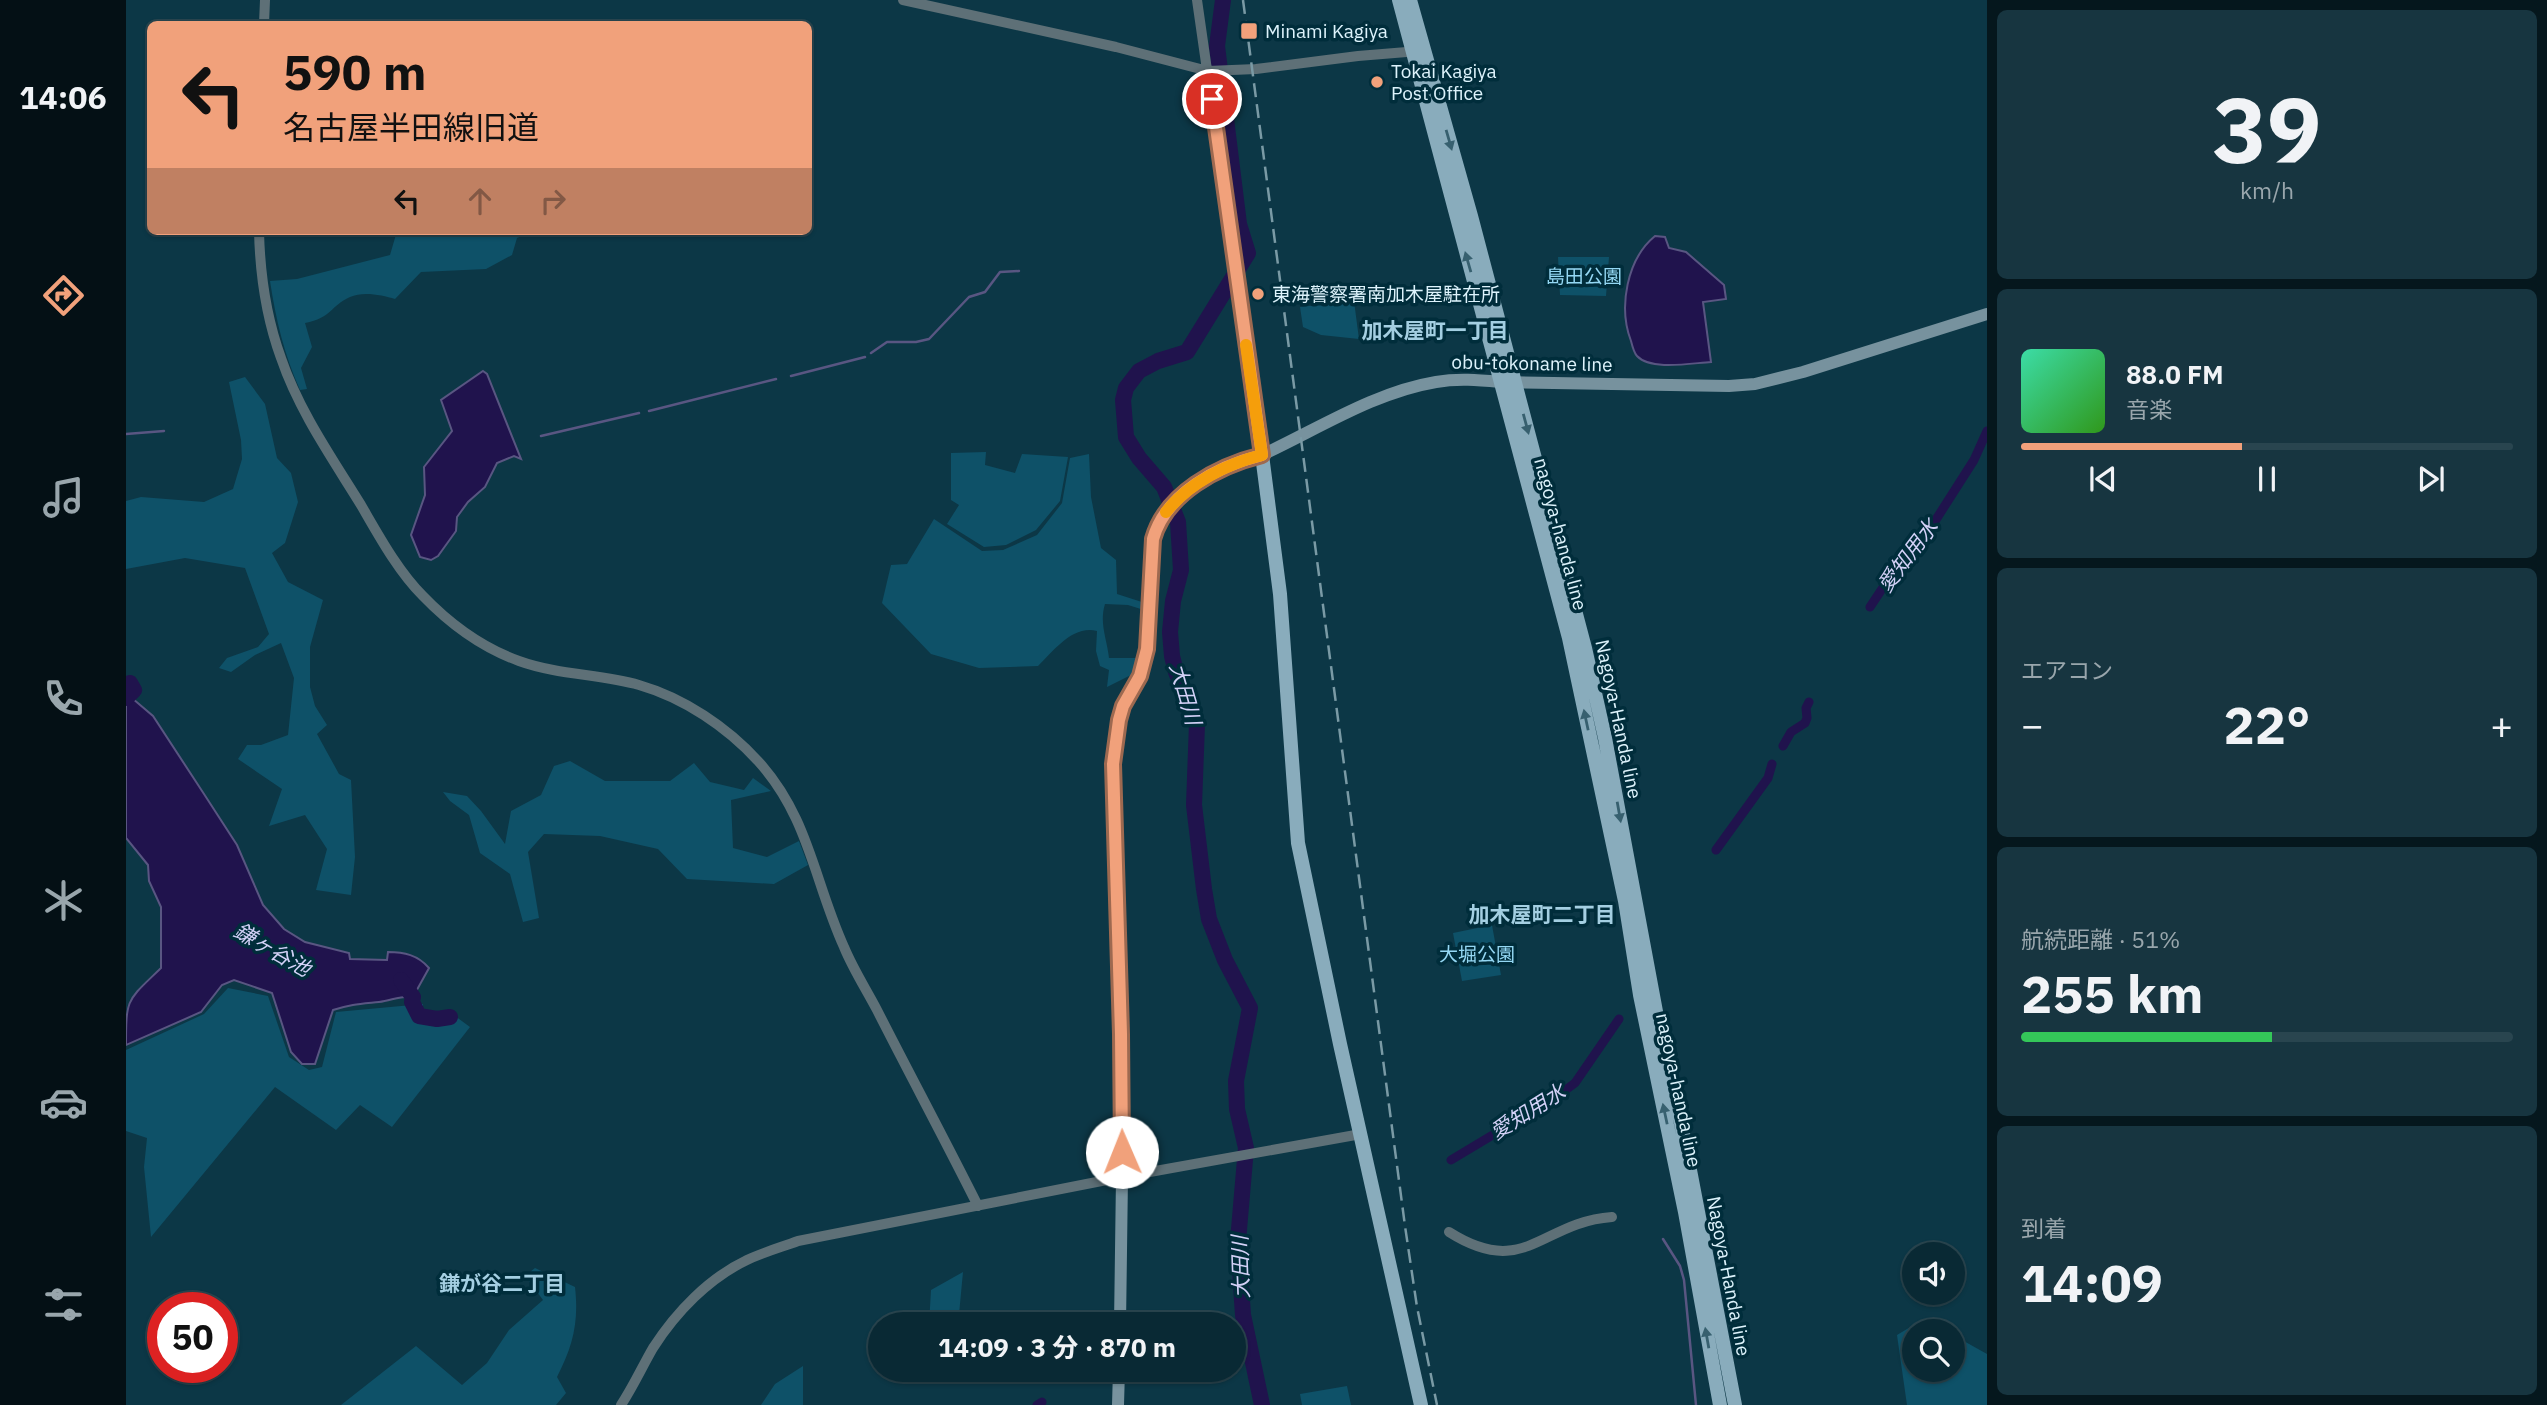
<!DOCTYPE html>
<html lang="ja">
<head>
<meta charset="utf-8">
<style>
	:root { --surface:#092934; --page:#173540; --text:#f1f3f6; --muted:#99a6ac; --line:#29454f; --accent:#f1a17b }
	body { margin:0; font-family:"IBM Plex Sans","Noto Sans JP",sans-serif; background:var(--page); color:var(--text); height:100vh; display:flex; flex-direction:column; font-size:26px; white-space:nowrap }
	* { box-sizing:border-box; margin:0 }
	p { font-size:23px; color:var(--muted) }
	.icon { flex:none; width:38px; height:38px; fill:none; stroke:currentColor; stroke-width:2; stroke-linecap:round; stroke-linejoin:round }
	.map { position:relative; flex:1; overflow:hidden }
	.details { display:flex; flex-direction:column; gap:10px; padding:10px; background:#05171d; width:560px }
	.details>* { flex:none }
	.guide { position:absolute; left:21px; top:21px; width:665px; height:214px; border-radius:10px; box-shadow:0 2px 5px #0004,0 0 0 2px var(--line); background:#f1a17b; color:#111; overflow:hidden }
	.fabs { position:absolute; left:1776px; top:1242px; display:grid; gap:14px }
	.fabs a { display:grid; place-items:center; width:63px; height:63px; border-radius:50%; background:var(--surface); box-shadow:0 2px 5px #0004,0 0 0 2px var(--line); font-size:35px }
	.speed { position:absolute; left:21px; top:1292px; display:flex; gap:14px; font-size:35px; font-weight:700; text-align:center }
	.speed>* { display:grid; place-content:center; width:91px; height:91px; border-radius:50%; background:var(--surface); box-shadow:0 2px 5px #0004,0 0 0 2px var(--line); line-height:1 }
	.speed .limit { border:10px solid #d22; background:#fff; color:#111 }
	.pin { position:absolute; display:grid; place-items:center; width:60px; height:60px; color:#fff; margin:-30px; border:4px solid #fff; border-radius:50%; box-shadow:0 2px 7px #0007 }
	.me { position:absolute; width:77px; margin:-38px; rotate:359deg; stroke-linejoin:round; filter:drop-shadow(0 0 5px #0008) }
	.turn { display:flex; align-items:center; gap:24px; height:147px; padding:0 21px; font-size:32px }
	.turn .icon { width:91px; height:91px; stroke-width:2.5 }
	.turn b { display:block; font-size:49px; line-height:60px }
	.lanes { display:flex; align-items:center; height:66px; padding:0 21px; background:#0003; justify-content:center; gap:35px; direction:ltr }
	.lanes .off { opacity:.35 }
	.big { font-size:52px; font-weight:700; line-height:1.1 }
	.details .tile { flex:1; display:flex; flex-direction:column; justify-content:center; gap:10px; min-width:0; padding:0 24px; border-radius:10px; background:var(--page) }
	.details .dial { align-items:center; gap:0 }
	.dial b { font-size:91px; line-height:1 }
	.song { display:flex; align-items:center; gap:21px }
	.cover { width:84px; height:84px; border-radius:10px; background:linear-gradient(135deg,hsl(160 70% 55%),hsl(110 70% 35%)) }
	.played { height:7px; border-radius:4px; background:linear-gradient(90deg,var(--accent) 45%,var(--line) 45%) }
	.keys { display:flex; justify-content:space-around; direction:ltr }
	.heat { display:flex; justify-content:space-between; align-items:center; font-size:38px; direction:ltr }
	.charge { height:10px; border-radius:5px; background:linear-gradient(90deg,#34c759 51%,var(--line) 0) }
	.trip { position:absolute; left:742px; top:1312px; width:378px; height:70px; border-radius:35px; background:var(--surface); box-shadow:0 2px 5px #0004,0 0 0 2px var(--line); font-weight:700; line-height:70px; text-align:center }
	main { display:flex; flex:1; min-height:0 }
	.menu { display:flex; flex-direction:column; width:126px; justify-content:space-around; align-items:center; background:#041015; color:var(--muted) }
	.menu .icon { width:49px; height:49px }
	.menu .active { color:var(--accent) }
	.menu b { font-size:32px; color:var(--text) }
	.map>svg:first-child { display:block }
	.green { fill:#0e5168 }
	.water { fill:#20134d; stroke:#595682; stroke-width:2 }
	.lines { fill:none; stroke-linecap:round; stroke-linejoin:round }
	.stream { stroke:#595682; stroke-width:2.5 }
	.canal { stroke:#20134d; stroke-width:9 }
	.river { stroke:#20134d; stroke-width:16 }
	.tertiary { stroke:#5e7077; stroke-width:10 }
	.secondary { stroke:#77929e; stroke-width:12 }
	.primary { stroke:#89acbc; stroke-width:14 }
	.rail { stroke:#7a9aa5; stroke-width:2.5; stroke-dasharray:14 7; stroke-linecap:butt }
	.oneway { fill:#37606f }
	.route-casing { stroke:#9d6950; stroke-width:18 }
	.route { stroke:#f1a17b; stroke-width:12 }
	.slow { stroke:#f59e0b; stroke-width:12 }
	.poi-dot { fill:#f1a17b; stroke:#002d3b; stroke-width:2.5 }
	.labels { text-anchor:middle; stroke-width:7; stroke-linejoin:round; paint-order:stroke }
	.poi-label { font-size:19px; fill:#ddf3fc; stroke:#002d3b; text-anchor:start }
	.park-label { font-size:19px; fill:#94d7f3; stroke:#002d3b }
	.street-label { font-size:19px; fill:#ddf3fc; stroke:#002d3b }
	.neighbourhood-label { font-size:21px; font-weight:bold; fill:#a4cfe2; stroke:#002d3b }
	.water-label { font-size:21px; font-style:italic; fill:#d2d1f7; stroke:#002d3b }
</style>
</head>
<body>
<main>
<nav class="menu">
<b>14:06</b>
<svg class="icon active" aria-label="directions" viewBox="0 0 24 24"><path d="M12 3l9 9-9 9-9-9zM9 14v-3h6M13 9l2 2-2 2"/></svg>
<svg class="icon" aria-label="music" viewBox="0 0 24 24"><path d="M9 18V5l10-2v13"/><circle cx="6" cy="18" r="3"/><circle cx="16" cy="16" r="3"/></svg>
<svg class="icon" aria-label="phone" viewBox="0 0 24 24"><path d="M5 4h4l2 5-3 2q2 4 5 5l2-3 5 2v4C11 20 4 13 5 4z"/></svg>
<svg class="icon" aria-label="climate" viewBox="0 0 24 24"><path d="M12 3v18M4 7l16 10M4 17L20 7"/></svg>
<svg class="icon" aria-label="car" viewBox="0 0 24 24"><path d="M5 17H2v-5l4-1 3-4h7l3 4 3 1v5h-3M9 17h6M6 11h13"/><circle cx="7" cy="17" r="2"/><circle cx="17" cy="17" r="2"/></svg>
<svg class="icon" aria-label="filters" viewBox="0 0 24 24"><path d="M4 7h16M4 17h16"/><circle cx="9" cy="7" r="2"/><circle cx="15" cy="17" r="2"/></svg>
</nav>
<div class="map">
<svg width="1861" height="1405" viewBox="0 0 1861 1405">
	<rect width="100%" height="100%" fill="#0c3746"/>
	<!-- green -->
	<path class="green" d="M271 231H407L391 238 386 255 360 269 295 272 269 299C256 295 237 291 224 297 204 306 206 318 179 323L186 347 175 368 181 389 174 390C158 354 150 320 144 281L171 279 264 255Z
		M1432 257H1483L1480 296 1434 295Z
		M1228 301 1233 339 1195 335 1177 327 1174 307Z
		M119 377 139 404 151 458 165 473 172 502 159 543 146 553 162 582 197 600 184 647V687L189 706 201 725 191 734 213 774 225 780 229 857 225 895 190 890 201 849 179 815 143 826 156 789 112 759 121 745H135L162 735 168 678 155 643 129 655 105 672 93 668 101 658 132 647 143 634 119 568 59 558 0 569V501L15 497 78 502 107 489 116 459 115 440 103 382Z
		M860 452 859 465 889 473 896 454 942 457 934 501 910 530 880 545 858 547 821 524 833 505 825 500V453Z
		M963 454 965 497 975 548 990 560 991 594 1019 603 1018 610 1002 605 979 604C973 623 981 639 983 658H1015L1011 672 981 687 983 670 974 666 970 651 971 631C946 625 928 651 912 666L853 668 805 654 756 603 765 565 781 564 808 519 856 551 877 550 911 535 936 503 944 458Z
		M444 761 479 781H544L568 763 584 782 618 790 627 778 645 791 605 800 607 848 641 857 673 841 682 865 648 884 561 879 532 849 474 836 418 834 402 852 413 918 397 922 384 874 354 853 343 815 324 801 317 792 341 796 355 811 379 844 385 811 415 795 428 766Z
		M1366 925 1375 975 1336 981 1327 933Z
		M102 988 142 996 163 1057 183 1070 196 1067 210 1012 297 1004 296 1020 323 1022 329 1016 344 1027 266 1127 234 1105 210 1130 149 1087 25 1237 18 1167 21 1138 0 1131V1050L78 1014Z
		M409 1268 449 1287C453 1322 447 1346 431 1377L440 1393 430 1405H215L290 1346 336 1385 361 1363 383 1330 417 1300 399 1276Z
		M837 1272 832 1325H803L805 1290Z
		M1786 1326 1821 1332H1788V1370H1827V1335L1861 1354V1405H1781L1771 1335Z
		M677 1366V1405H635L649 1384Z
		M1221 1386 1225 1405H1176L1174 1394Z"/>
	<!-- water -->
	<path class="water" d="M1529 236 1539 237 1543 248 1560 252 1598 285 1600 299 1577 302 1585 362C1566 363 1525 371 1511 356 1508 353 1506 345 1505 341 1492 307 1501 259 1529 236Z
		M357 371 361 374 395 459 388 456 371 463 359 487 342 502 331 517 330 531 312 556 305 560 294 557 285 535 299 495 298 467 326 431 315 400Z
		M0 693 27 716 78 794 111 845 137 905 158 929 179 942 223 953 224 959 261 960 262 952C278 952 292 955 303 968L287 997C274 995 265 1001 253 1002 233 1004 226 1004 207 1010L189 1064H176L165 1052 146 993 108 980 96 985 75 1012 0 1045C0 997 1 1001 35 968V907L23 881 22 865 0 838Z"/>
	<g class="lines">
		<!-- stream -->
		<path class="stream" d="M745 353 761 342H790L803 339 843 297 859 292 874 272 893 271
			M665 376 739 357
			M523 411 650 379
			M0 434 38 431
			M415 436 513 413
			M1537 1239 1554 1266 1558 1280 1570 1405"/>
		<!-- canal -->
		<path class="canal" d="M1744 607 1782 550 1788 554 1848 460 1861 431
			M1657 746 1665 732 1679 723 1681 718 1680 708 1683 702
			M1590 850 1642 778 1646 764
			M1325 1160 1430 1097 1449 1083 1493 1019
			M911 1405 916 1402"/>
		<!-- river -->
		<path class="river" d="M1097 0 1091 46 1113 224 1122 253 1061 352 1032 361 1013 371 1000 388 997 400 1000 437 1013 458 1038 487 1052 522 1055 570 1047 601 1044 632 1046 656 1050 672 1071 724 1068 805 1078 889 1083 919 1099 960 1124 1008 1110 1081 1111 1109 1120 1148 1112 1241 1117 1315 1136 1405
			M0 698 8 690 4 683
			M275 980 287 997 286 1002 293 1016 311 1019 324 1017"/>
		<!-- tertiary -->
		<path class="tertiary" d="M777 0 990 47 1082 71 1130 69 1232 56 1293 51
			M1071 0 1136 455
			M138 24 139 0
			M133 231C134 274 140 317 155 358 173 411 206 458 235 505 253 536 272 571 297 596 323 623 357 648 393 661 432 675 474 674 513 685 558 698 601 727 632 761 683 817 688 881 718 947 727 969 740 989 751 1010 784 1075 819 1140 852 1206
			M1323 1232C1399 1280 1415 1222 1486 1217
			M495 1405C507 1387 516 1367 527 1348 550 1312 583 1278 621 1260 638 1252 656 1247 672 1241L996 1177 1235 1134"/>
		<!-- secondary -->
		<path class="secondary" d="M994 1325 996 1177 995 1033 987 764 993 720 997 706 1014 676 1021 649 1027 539C1040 493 1092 465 1136 455 1192 429 1249 392 1310 382 1332 378 1353 380 1375 382L1603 386 1629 384 1677 372 1861 314
			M992 1405 993 1370"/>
		<!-- primary -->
		<path class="primary" d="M1273 0 1443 638 1499 901 1514 995 1559 1212 1594 1405
			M1284 0 1345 216 1459 648 1479 738 1534 1033 1555 1123 1609 1405
			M1136 455 1154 594 1172 843 1214 1044 1295 1405"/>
		<!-- rail -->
		<path class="rail" d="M1117 0 1279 1226 1291 1307 1311 1405"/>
	</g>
	<!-- one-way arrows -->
	<defs><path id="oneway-solid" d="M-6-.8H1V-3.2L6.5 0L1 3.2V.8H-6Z" transform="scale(1.75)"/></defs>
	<g class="oneway">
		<use href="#oneway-solid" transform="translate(1323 140) rotate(74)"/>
		<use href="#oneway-solid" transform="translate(1342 262) rotate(-106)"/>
		<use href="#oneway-solid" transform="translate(1400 424) rotate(75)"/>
		<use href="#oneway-solid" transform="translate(1460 720) rotate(-102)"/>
		<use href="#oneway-solid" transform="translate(1493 812) rotate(80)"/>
		<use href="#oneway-solid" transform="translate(1539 1114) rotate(-102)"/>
		<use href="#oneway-solid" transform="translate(1581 1338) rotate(-100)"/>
	</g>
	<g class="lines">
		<!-- route casing -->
		<g class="route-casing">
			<path id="route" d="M996 1152 995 1034 987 764 993 720 997 706 1014 676 1021 649 1027 539C1040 493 1092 466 1136 455L1086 99"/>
		</g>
		<!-- route -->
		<use href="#route" class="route"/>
		<!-- slow -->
		<path class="slow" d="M1040 512C1063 483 1100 464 1136 455L1120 345"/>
	</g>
	<!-- markers -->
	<g class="poi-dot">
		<rect x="1114" y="22" width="18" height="18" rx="3.5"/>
		<circle cx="1251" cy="82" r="7"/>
		<circle cx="1132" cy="294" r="7"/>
	</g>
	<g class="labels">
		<!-- poi labels -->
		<g class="poi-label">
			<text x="1139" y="38">Minami Kagiya</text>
			<text x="1265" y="78">Tokai Kagiya<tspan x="1265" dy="22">Post Office</tspan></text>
			<text x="1146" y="301">東海警察署南加木屋駐在所</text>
		</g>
		<!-- park labels -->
		<g class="park-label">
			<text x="1458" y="283">島田公園</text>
			<text x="1351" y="961">大堀公園</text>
		</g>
		<!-- street labels -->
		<g class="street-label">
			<text transform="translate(1406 363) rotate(1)" y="7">obu-tokoname line</text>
			<text transform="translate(1435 534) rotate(75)" y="7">nagoya-handa line</text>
			<text transform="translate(1493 719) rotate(78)" y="7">Nagoya-Handa line</text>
			<text transform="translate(1553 1090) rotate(78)" y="7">nagoya-handa line</text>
			<text transform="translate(1603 1276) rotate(79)" y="7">Nagoya-Handa line</text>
		</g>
		<!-- neighbourhood labels -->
		<g class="neighbourhood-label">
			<text x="1309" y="338">加木屋町一丁目</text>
			<text x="1416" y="922">加木屋町二丁目</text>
			<text x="376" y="1291">鎌が谷二丁目</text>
		</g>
		<!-- water labels -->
		<g class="water-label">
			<text transform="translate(1782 556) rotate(-53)" y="7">愛知用水</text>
			<text transform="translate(1059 694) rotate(74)" y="7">大田川</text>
			<text transform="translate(146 950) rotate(30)" y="7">鎌ヶ谷池</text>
			<text transform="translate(1402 1112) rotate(-32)" y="7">愛知用水</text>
			<text transform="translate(1115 1267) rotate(-92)" y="7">大田川</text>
		</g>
	</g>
</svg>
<div class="fabs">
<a><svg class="icon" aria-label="sound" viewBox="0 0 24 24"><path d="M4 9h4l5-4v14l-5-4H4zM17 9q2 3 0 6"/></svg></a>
<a><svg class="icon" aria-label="search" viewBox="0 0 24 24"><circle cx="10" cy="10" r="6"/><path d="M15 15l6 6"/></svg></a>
</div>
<div class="speed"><div class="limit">50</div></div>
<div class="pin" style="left:1086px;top:99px;background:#d93025"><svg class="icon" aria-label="arrive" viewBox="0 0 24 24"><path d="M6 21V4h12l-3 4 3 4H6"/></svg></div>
<svg class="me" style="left:996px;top:1152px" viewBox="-20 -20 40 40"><circle r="19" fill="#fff"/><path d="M0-13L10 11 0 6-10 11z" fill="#f1a17b"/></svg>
<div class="trip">14:09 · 3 分 · 870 m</div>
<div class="guide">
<div class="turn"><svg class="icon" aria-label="left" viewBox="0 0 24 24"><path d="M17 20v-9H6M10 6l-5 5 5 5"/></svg><div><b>590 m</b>名古屋半田線旧道</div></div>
<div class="lanes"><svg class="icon" aria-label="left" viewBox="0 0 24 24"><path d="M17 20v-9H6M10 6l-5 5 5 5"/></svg><svg class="icon off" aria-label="ahead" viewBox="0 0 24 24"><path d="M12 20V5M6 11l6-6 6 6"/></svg><svg class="icon off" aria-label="right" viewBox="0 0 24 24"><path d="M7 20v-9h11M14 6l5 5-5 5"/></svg></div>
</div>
</div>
<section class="details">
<div class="tile dial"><b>39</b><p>km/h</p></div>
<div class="tile">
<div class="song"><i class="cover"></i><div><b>88.0 FM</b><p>音楽</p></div></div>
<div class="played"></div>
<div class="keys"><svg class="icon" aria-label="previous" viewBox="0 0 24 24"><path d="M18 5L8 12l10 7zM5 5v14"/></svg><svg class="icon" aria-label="pause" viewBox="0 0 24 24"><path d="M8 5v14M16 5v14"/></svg><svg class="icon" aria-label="next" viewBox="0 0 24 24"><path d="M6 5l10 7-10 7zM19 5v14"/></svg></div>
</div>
<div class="tile"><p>エアコン</p>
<div class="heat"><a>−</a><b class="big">22°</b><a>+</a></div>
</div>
<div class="tile"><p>航続距離 · 51%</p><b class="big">255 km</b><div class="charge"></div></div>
<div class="tile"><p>到着</p><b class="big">14:09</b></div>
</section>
</main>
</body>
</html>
